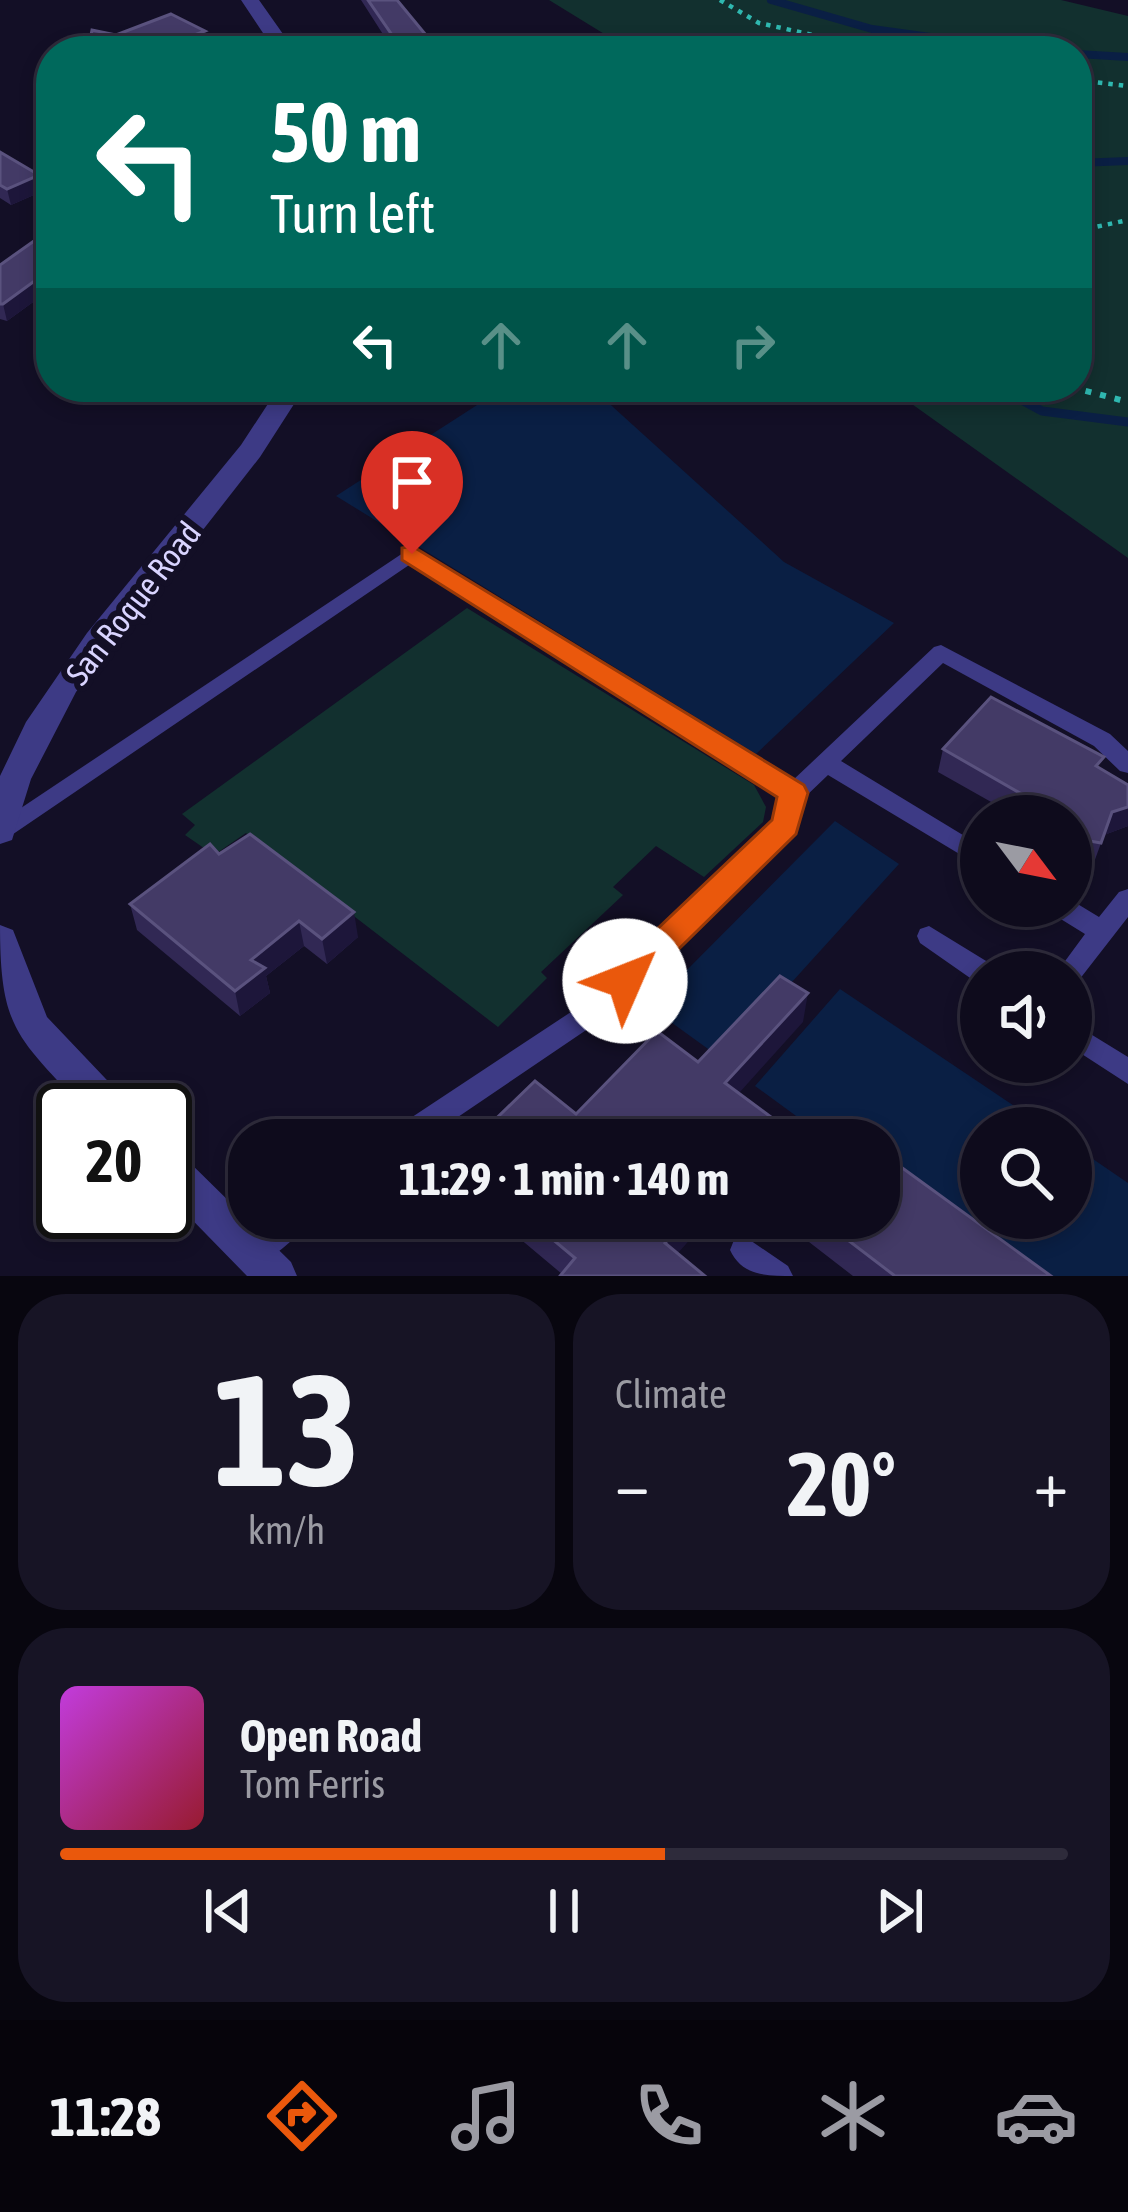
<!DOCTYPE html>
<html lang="en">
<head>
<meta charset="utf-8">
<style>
	:root { --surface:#0e0b1c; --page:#171425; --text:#f1f3f6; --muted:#9b9ba3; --line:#2e2b3b; --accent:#ea580c }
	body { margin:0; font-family:"Asap Condensed",sans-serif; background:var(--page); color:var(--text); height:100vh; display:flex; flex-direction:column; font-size:45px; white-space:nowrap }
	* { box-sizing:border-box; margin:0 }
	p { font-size:39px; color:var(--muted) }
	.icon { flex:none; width:66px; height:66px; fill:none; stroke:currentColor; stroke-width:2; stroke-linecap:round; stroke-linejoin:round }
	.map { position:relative; height:1276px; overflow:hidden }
	.details { display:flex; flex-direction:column; gap:18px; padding:18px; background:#08060f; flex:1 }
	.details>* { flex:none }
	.banner { position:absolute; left:36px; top:36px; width:1056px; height:366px; border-radius:48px; box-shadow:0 6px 18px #0003,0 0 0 3px var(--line); background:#00695c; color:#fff; overflow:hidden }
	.needle { width:78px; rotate:122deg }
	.buttons { position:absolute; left:960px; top:795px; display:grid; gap:24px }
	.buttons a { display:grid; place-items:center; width:132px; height:132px; border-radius:50%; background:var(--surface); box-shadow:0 6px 18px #0003,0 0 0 3px var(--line); font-size:60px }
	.speed { position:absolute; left:36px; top:1083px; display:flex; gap:24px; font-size:60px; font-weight:700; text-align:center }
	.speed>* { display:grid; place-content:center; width:156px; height:156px; border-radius:50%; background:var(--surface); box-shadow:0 6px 18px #0003,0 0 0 3px var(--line); line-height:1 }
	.speed .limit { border:6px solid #111; border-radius:18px; background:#fff; color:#111 }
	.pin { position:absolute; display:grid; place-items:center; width:102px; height:102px; color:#fff; margin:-123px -51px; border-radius:50% 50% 50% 0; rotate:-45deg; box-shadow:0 0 12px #0007 }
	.pin .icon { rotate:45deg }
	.me { position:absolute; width:132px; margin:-66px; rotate:46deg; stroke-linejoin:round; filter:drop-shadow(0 0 9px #0008) }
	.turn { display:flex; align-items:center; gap:42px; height:252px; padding:0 36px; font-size:54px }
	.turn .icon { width:156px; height:156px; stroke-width:2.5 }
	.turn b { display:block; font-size:84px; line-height:102px }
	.lanes { display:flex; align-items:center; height:114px; padding:0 36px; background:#0003; justify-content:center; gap:60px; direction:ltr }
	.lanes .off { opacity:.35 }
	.big { font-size:90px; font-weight:700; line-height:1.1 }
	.details .tile { flex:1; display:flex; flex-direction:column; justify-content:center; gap:18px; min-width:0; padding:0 42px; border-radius:48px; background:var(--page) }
	.details .dial { align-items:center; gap:0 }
	.dial b { font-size:156px; line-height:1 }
	.song { display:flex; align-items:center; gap:36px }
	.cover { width:144px; height:144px; border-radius:18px; background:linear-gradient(135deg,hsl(290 70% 55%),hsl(350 70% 35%)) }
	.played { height:12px; border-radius:6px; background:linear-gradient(90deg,var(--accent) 60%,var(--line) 60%) }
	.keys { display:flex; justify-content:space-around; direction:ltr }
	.heat { display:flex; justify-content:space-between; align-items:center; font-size:66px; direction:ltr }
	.details .tiles { flex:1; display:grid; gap:18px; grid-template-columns:1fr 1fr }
	.tile:last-child { grid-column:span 2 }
	.trip { position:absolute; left:228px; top:1119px; width:672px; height:120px; border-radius:48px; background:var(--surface); box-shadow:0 6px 18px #0003,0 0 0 3px var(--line); font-weight:700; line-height:120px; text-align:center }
	.menu { display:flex; height:192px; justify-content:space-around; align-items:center; background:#06040b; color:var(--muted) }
	.menu .icon { width:84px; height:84px }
	.menu .active { color:var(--accent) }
	.menu b { font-size:54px; color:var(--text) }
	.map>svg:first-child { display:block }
	.green { fill:#12302f }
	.water { fill:#0a1f44 }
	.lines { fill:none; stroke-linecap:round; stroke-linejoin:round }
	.stream-far1 { stroke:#0a1f44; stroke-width:8 }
	.stream { stroke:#0a1f44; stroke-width:9 }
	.path-far1 { stroke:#2fb8b0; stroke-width:4.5; stroke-dasharray:4.5 6; stroke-linecap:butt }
	.path { stroke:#2fb8b0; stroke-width:6; stroke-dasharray:6 9; stroke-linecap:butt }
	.lane { fill:#3d3a85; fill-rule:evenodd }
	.street { fill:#3d3a85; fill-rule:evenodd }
	.wall { fill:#312854 }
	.shaded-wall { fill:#1d163a }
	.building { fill:#433a66; stroke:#5a527e; stroke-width:3 }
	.route { fill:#ea580c; stroke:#983908; stroke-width:3 }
	.labels { text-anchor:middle; stroke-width:12; stroke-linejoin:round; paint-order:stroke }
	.street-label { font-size:33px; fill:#d9d4ff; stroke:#130f26 }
</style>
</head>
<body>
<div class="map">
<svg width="1128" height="1276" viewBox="0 0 1128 1276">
	<rect width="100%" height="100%" fill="#130f26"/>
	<!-- green -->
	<path class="green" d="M549 0H1061L1128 16V558L888 387H1077V51H632Z
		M467 608 754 785 766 807 763 822 704 877 656 846 613 887 623 895 541 972 547 978 498 1027 246 833 214 855 185 835 195 825 182 814Z"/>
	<!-- water -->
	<path class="water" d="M505 387H591L784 562 894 623 756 754 336 496Z
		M835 821 899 864 722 1059 650 1007Z
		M840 989 1047 1128H981V1218H1071V1144L1128 1183V1276H1016L879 1177V1140H829L755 1086Z"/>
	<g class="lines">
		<!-- stream-far1 -->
		<path class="stream-far1" d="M771 0 872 29 1033 51
			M1077 54 1128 57
			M1077 163 1128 161"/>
		<!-- stream -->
		<path class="stream" d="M998 387 1042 411 1128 422"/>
		<!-- path-far1 -->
		<path class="path-far1" d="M720 0 759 23 885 51
			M1077 80 1128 86
			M1077 231 1128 220
			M1077 235 1093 250"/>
		<!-- path -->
		<path class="path" d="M1071 387 1128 402"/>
		<!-- lane -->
		<path class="lane" d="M412 547 792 781 934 647 941 645 1110 734 1128 751V773L1120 771 1094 746 943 663 841 761 981 846V867L828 775 805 797 794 832 601 1020 424 1140H387L391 1131 583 1004 775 822 782 797 412 563 0 843V822Z
			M1128 889V917L1079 980 1071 982V972H1057L1085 934 1051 913 1048 906H1071V900L1099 917 1119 892Z
			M929 926 991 964 995 972H981V982L973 980 920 943 917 936 920 929Z
			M1071 1022 1128 1057V1084L1071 1047Z
			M273 1218H309C300 1237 272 1259 252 1267L242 1263 237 1253 242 1243Z
			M744 1236 788 1266 793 1276C766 1276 742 1276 730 1250L734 1240Z"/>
		<!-- street -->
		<path class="street" d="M241 0H259L295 51H275Z
			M279 387H305L260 457 76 692 31 779 12 840 0 844V776L26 722 87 633 241 445Z
			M0 925 13 930 47 1017 124 1098 129 1110H85C17 1036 0 1030 0 925Z
			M165 1147 179 1152 291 1262 297 1276H247L165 1192Z"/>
	</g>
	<!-- wall -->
	<path class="wall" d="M361 0H397L430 40V51H382V43L386 39Z
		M205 31 208 46 196 50 200 51H96L91 35Z
		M0 152 39 175 43 191 11 205 0 198Z
		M51 229V289L7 321 0 319V265Z
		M943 749 1128 785V826L1104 835 1093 865 1071 861V816H1016L938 772Z
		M219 854 358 937 327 964 304 946 266 976 270 993 240 1016 137 930 130 904Z
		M495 1218H709L677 1253 562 1274Z
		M778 1218H879L1051 1276H853Z"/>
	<!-- shaded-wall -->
	<path class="shaded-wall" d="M205 31 208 46 193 51 168 45Z
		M430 40V51H422L421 46Z
		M39 175 43 191 11 205 7 189Z
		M51 269V289L7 321 3 304Z
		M1128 807V826L1104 835 1112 812Z
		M354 912 358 937 327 964 322 939Z
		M299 921 304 946 266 976 270 993 240 1016 235 991 251 960Z
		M808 993 803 1022 722 1112 725 1083Z
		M687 1218H709L663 1270 665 1243Z"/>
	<!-- building -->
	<path class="building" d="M368 0H397L430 40 421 46 425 51H387L382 43 392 35Z
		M171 14 205 31 168 45 200 51H119L91 35 92 30 116 35Z
		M0 152 39 175 7 189 0 185Z
		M51 229V269L3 304H0V265Z
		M991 697 1104 757 1096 766 1128 785V807L1112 812 1101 843 1073 838 1071 834V816H1060L943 749Z
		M250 834 354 912 322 939 299 921 251 960 265 968 235 991 130 904 210 844 219 854Z
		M780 976 808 993 725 1083 802 1140H474L535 1081 576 1114 657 1031 698 1062Z
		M834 1118 864 1140H815Z
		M879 1151 1051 1276H895L819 1218H879Z
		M527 1218H687L665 1243 705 1276H560L575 1258Z"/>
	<!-- route -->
	<path class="route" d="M412 546 804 785 808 793 796 834 636 991H613L608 981 613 971 772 820 777 797 402 560V548Z"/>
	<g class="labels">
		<!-- street labels -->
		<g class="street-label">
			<text transform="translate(133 603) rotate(-52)" y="12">San Roque Road</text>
		</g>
	</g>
</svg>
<div class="buttons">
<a><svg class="needle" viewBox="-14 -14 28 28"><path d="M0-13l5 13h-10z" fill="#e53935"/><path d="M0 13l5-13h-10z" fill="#9b9ba3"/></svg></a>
<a><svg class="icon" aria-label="sound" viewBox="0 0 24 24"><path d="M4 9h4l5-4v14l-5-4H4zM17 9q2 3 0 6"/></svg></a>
<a><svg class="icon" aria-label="search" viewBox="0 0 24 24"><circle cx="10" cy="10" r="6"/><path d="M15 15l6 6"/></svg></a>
</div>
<div class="speed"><div class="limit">20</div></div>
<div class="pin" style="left:412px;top:554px;background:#d93025"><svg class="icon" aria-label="arrive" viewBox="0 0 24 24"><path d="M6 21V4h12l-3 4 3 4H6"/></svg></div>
<svg class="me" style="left:625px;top:981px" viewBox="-20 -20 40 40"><circle r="19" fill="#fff"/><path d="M0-13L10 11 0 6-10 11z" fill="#ea580c"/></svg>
<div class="trip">11:29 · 1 min · 140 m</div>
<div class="banner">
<div class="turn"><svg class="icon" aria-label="left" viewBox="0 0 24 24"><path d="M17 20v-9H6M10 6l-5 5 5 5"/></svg><div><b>50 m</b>Turn left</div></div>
<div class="lanes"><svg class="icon" aria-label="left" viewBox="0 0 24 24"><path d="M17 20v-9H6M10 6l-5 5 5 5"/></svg><svg class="icon off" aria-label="ahead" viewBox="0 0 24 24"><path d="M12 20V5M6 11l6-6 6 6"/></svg><svg class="icon off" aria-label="ahead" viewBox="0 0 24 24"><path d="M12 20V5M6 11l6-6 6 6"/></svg><svg class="icon off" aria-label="right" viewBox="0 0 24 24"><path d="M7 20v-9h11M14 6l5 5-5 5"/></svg></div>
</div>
</div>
<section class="details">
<div class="tiles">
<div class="tile dial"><b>13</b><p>km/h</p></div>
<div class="tile"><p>Climate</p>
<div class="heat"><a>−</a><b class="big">20°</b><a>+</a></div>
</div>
<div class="tile">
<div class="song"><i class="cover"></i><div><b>Open Road</b><p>Tom Ferris</p></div></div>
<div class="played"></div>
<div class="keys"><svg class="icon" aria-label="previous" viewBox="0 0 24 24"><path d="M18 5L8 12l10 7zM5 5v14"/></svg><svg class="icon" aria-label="pause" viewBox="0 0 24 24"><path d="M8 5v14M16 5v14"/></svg><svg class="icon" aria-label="next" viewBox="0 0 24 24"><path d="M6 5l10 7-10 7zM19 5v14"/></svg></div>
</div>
</div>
</section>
<nav class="menu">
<b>11:28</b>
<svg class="icon active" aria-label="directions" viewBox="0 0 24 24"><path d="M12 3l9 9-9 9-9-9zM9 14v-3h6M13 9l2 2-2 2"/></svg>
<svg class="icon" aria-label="music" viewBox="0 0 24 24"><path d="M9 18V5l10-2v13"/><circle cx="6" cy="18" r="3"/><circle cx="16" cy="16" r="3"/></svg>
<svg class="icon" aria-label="phone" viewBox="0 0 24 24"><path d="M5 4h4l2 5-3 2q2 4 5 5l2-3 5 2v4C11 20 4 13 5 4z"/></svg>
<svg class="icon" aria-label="climate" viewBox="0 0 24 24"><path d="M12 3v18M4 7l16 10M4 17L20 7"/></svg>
<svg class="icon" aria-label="car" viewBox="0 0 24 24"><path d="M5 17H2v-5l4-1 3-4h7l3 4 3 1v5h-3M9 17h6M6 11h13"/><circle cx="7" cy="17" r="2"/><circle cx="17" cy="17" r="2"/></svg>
</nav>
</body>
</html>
